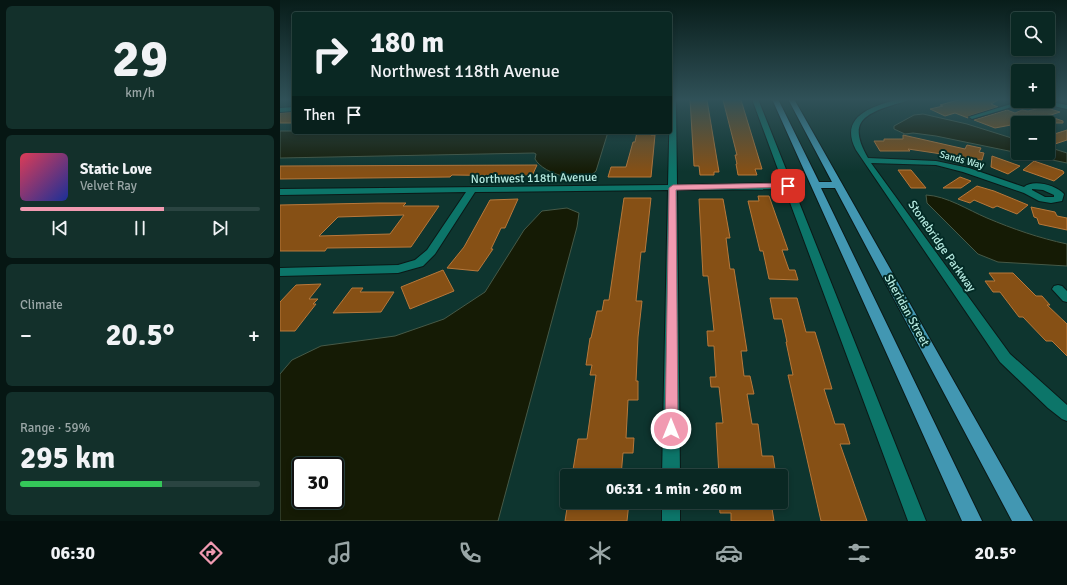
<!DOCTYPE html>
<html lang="en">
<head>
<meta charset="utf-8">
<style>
	:root { --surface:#0a2823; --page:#13302b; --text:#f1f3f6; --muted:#99a6a6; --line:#2a4441; --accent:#f19ab1 }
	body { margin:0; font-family:Signika,sans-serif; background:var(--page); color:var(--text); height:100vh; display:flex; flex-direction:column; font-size:15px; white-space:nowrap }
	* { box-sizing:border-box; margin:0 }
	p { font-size:13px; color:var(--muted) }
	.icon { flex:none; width:22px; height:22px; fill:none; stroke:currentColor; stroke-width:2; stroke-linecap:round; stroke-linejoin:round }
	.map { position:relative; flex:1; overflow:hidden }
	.side { display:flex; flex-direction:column; gap:6px; padding:6px; background:#061613; width:280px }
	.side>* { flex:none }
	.banner { position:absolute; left:12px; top:12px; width:380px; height:122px; border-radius:4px; box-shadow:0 2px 6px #0003,0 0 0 1px var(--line); background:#0a2823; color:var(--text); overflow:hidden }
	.controls { position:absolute; left:731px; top:12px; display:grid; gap:8px }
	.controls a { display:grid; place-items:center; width:44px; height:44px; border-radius:4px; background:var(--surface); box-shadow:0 2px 6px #0003,0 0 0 1px var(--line); font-size:20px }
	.speed { position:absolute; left:12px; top:457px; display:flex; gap:8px; font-size:20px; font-weight:700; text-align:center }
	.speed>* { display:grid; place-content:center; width:52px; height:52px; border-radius:50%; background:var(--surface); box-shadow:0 2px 6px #0003,0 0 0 1px var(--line); line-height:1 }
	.speed .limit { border:2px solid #111; border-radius:6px; background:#fff; color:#111 }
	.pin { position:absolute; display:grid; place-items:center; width:34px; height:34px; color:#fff; margin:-17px; border-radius:8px; box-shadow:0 2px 6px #0006 }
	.me { position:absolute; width:44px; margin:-22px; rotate:0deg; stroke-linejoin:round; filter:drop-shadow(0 0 3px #0008) }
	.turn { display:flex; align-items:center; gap:14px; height:84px; padding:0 12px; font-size:18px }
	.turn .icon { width:52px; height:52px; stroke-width:2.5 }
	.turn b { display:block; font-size:28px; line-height:34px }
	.then { display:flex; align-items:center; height:38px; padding:0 12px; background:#0003; gap:8px; font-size:15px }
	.big { font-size:30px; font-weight:700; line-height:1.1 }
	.side .card { flex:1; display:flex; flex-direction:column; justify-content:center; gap:6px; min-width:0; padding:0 14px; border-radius:6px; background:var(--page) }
	.side .dial { align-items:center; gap:0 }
	.dial b { font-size:52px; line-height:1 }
	.song { display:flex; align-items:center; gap:12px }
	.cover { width:48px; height:48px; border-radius:6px; background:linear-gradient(135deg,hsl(350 70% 55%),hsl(230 70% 35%)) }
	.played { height:4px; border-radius:2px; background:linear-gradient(90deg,var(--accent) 60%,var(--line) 60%) }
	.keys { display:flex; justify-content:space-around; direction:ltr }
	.heat { display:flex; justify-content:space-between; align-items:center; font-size:22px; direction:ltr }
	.charge { height:6px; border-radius:3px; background:linear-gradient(90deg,#34c759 59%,var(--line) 0) }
	.trip { position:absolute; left:280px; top:469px; width:228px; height:40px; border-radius:4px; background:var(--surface); box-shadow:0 2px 6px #0003,0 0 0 1px var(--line); font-weight:700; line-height:40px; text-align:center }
	.tabs { display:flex; height:64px; justify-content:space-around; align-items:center; background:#04100e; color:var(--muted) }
	.tabs .icon { width:28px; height:28px }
	.tabs .active { color:var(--accent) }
	.tabs b { font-size:18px; color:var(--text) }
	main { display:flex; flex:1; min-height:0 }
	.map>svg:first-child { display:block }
	.water { fill:#151b05; stroke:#465947; fill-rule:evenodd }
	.building { fill:#865015; stroke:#b7783b; fill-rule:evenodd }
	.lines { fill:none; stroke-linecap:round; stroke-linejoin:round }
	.lane-casing { stroke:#0a1917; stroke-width:2.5 }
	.street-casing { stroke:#0a1917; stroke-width:2 }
	.primary-casing { stroke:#0a1917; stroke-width:2 }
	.lane { fill:#0c7569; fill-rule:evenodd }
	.street { fill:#0c7569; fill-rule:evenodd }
	.primary { fill:#4297b2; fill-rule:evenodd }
	.route { fill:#f19ab1; stroke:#9d6473 }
	.labels { text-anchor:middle; stroke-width:4; stroke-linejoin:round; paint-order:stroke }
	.far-street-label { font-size:10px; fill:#b7ebe1; stroke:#032b26 }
	.street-label { font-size:12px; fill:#b7ebe1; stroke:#032b26 }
</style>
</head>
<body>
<main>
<section class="side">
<div class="card dial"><b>29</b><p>km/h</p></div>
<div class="card">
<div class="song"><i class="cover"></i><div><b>Static Love</b><p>Velvet Ray</p></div></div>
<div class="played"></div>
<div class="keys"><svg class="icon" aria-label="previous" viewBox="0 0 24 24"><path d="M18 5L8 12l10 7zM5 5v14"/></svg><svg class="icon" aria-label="pause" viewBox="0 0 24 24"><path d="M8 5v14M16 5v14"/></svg><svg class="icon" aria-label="next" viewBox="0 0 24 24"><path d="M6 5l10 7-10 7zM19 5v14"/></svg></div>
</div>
<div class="card"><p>Climate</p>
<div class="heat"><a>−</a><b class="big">20.5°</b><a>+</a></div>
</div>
<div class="card"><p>Range · 59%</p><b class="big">295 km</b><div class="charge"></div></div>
</section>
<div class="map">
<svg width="787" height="521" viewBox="0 0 787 521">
	<rect width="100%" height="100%" fill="#0e352f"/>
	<!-- water -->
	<path class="water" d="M643 114 687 124 738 140V153H768V147L787 153V163L656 136 633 133 625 134 614 129V126L634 115Z
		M0 131H14V132H328L316 171C303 185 264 175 255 159L256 154 254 153 0 158Z
		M646 195C667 196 688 210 707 218 733 229 759 238 787 244V266L718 262 698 254 647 203Z
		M287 208 299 213 297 227 218 521H0V374L12 360 41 346 115 336 164 319 205 292 244 230 262 211ZM21 466H55V500H21Z"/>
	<!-- building -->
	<path class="building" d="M410 99 427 100 439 172H434V175H420L419 166H414Z
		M446 99 461 100 482 169H475L477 175H458L456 164H457L455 155H457L443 100Z
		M682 99H720L711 104 718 107 689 116 688 118 675 113 665 116 650 109 663 106 660 105Z
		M764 107 780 112 768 116 783 121V123H738V128L731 125 715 128 694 120 727 110 735 113 742 110 748 111Z
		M14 112V123H0V113Z
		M787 130V140L775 144 768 141V136Z
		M357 132H371V135H375L371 177H328L331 167H346L353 142H355Z
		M623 135 685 149 687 145 701 148 699 152 704 153 702 160 628 149 630 151H600L594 141H604V139H623Z
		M712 156 740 166 728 174 711 167Z
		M754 161 783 171 784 173 774 181 743 170Z
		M257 165 252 176 172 175 170 177 0 179V166Z
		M618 170H631L646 188H631Z
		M680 177 691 181 681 188H663Z
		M697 186 714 191 748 205 737 214 717 206 713 208 694 200 690 203 678 199Z
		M478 196H489L508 250H502L509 270H515L518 280 489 279 483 251H480L468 201H479Z
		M344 198H371L365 252H361L356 301H362L358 337 356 381H358V400H348L346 438H354L353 453H343L341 476H292L298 439H307L316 375H310L312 365H306L310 338H311L317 311H322L324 300H329Z
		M238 199 225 228H221L211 249H213L198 271 167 268 184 247 210 200Z
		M419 199H443L450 238H446L450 269H454L467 351H461L464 376H470L474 394H467L472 424H478L482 456H493L496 476H439L436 423H443L439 387H431L430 377H436L434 346H428L427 331H434L428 276H423Z
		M98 203H126L123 206H159L131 247 47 248 45 251H0V205ZM124 215 110 234 39 236 58 217Z
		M751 207 775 212 777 216 787 218V230L759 224 757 218 754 217Z
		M163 270 174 291 130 309 121 287Z
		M709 273H733L756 296H762L770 305H767L787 324V356L772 341H766L743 317H739L720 292H713L705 281H715Z
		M41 284 29 299H38L33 304H36L15 331H0V302L16 285Z
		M72 288H83L80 292H114L101 312 53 313Z
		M490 298H517L526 332H535L552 389H544L555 424H564L570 444H560L587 521H541L508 375H513L506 342H507L502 319H494Z
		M288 502H349L347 521H285Z
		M439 502H491L494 521H451V513H440Z"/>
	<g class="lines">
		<!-- lane casing -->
		<g class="lane-casing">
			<path id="lane" d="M585 99H589L590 100 588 101Z"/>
		</g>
		<!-- street casing -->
		<g class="street-casing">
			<path id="street" d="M390 99H396L397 185 503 183 472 99H478L646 521H628L505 189 397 190 400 476H382L388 190 195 192 155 254 143 266 118 273 0 276V268L118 265 135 260 147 250 186 192 0 195V189L388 185Z
				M619 99H630C626 102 618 103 613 105 580 115 569 125 588 158L656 161 689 168 744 187C753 179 776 185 784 194L782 201 771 203 759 201 744 193 683 172 656 165 591 163 730 354 787 405V421L782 419 768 408 720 362 576 150C558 116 593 106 619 99ZM752 189 763 190 774 195V197H765L752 190Z
				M738 100V101H743L735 106 692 119 689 117 731 104Z
				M751 101H765L787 105V109Z
				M14 107V111L0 112V108Z
				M778 285 782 286 787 291V302L783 301 772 289 774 286Z
				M382 502H400V521H382Z"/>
		</g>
		<!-- primary casing -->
		<g class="primary-casing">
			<path id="primary" d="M492 99H498L539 182H552L508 99H514L753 521H732L555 188H541L702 521H682Z"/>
		</g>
		<!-- lane -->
		<use href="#lane" class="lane"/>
		<!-- street -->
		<use href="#street" class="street"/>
		<!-- primary -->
		<use href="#primary" class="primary"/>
	</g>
	<!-- sky -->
	<linearGradient id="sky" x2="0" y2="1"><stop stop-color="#081d1a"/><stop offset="0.58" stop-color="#305158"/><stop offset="1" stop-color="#305158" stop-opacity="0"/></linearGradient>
	<rect width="787" height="172" fill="url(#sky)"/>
	<!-- route -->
	<path class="route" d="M508 183 510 184V187L396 190 398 429 396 434 391 436 387 434 385 429 389 188 393 185Z"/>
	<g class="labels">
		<!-- far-street labels -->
		<g class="far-street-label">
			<text transform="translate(682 159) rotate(15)" y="4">Sands Way</text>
		</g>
		<!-- street labels -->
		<g class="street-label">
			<text transform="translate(254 178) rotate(-1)" y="4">Northwest 118th Avenue</text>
			<text transform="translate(662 246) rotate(55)" y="4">Stonebridge Parkway</text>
			<text transform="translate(627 310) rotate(61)" y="4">Sheridan Street</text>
		</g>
	</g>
</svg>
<div class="controls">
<a><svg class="icon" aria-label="search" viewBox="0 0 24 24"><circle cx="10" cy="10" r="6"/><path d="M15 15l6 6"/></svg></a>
<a>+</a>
<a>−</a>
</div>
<div class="speed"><div class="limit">30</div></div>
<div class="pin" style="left:508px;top:186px;background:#d93025"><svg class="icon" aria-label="arrive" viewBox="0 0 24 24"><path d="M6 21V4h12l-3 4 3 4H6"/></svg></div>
<svg class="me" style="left:391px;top:429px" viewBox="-20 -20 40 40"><circle r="17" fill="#f19ab1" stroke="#fff" stroke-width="3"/><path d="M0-11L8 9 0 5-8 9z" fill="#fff"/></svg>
<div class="trip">06:31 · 1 min · 260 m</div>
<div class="banner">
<div class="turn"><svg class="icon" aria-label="right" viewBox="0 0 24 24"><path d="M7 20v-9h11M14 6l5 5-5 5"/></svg><div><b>180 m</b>Northwest 118th Avenue</div></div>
<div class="then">Then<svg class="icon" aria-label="arrive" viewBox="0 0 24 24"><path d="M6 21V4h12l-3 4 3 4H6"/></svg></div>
</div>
</div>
</main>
<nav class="tabs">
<b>06:30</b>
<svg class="icon active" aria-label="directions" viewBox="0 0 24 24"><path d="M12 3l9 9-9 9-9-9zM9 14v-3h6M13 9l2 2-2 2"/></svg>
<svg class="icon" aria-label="music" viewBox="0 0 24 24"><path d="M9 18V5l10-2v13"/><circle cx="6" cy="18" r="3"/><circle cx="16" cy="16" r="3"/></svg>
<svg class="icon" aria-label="phone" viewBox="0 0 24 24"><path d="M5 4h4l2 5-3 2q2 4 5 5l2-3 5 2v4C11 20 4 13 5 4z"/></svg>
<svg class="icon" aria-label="climate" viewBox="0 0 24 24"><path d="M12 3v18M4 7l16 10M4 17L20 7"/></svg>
<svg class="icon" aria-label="car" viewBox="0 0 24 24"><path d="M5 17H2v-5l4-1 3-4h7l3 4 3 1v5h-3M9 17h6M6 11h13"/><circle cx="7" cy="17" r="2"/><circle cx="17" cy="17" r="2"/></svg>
<svg class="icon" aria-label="filters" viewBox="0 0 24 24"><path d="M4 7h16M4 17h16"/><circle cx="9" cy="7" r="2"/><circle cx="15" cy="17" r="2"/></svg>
<b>20.5°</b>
</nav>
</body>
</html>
